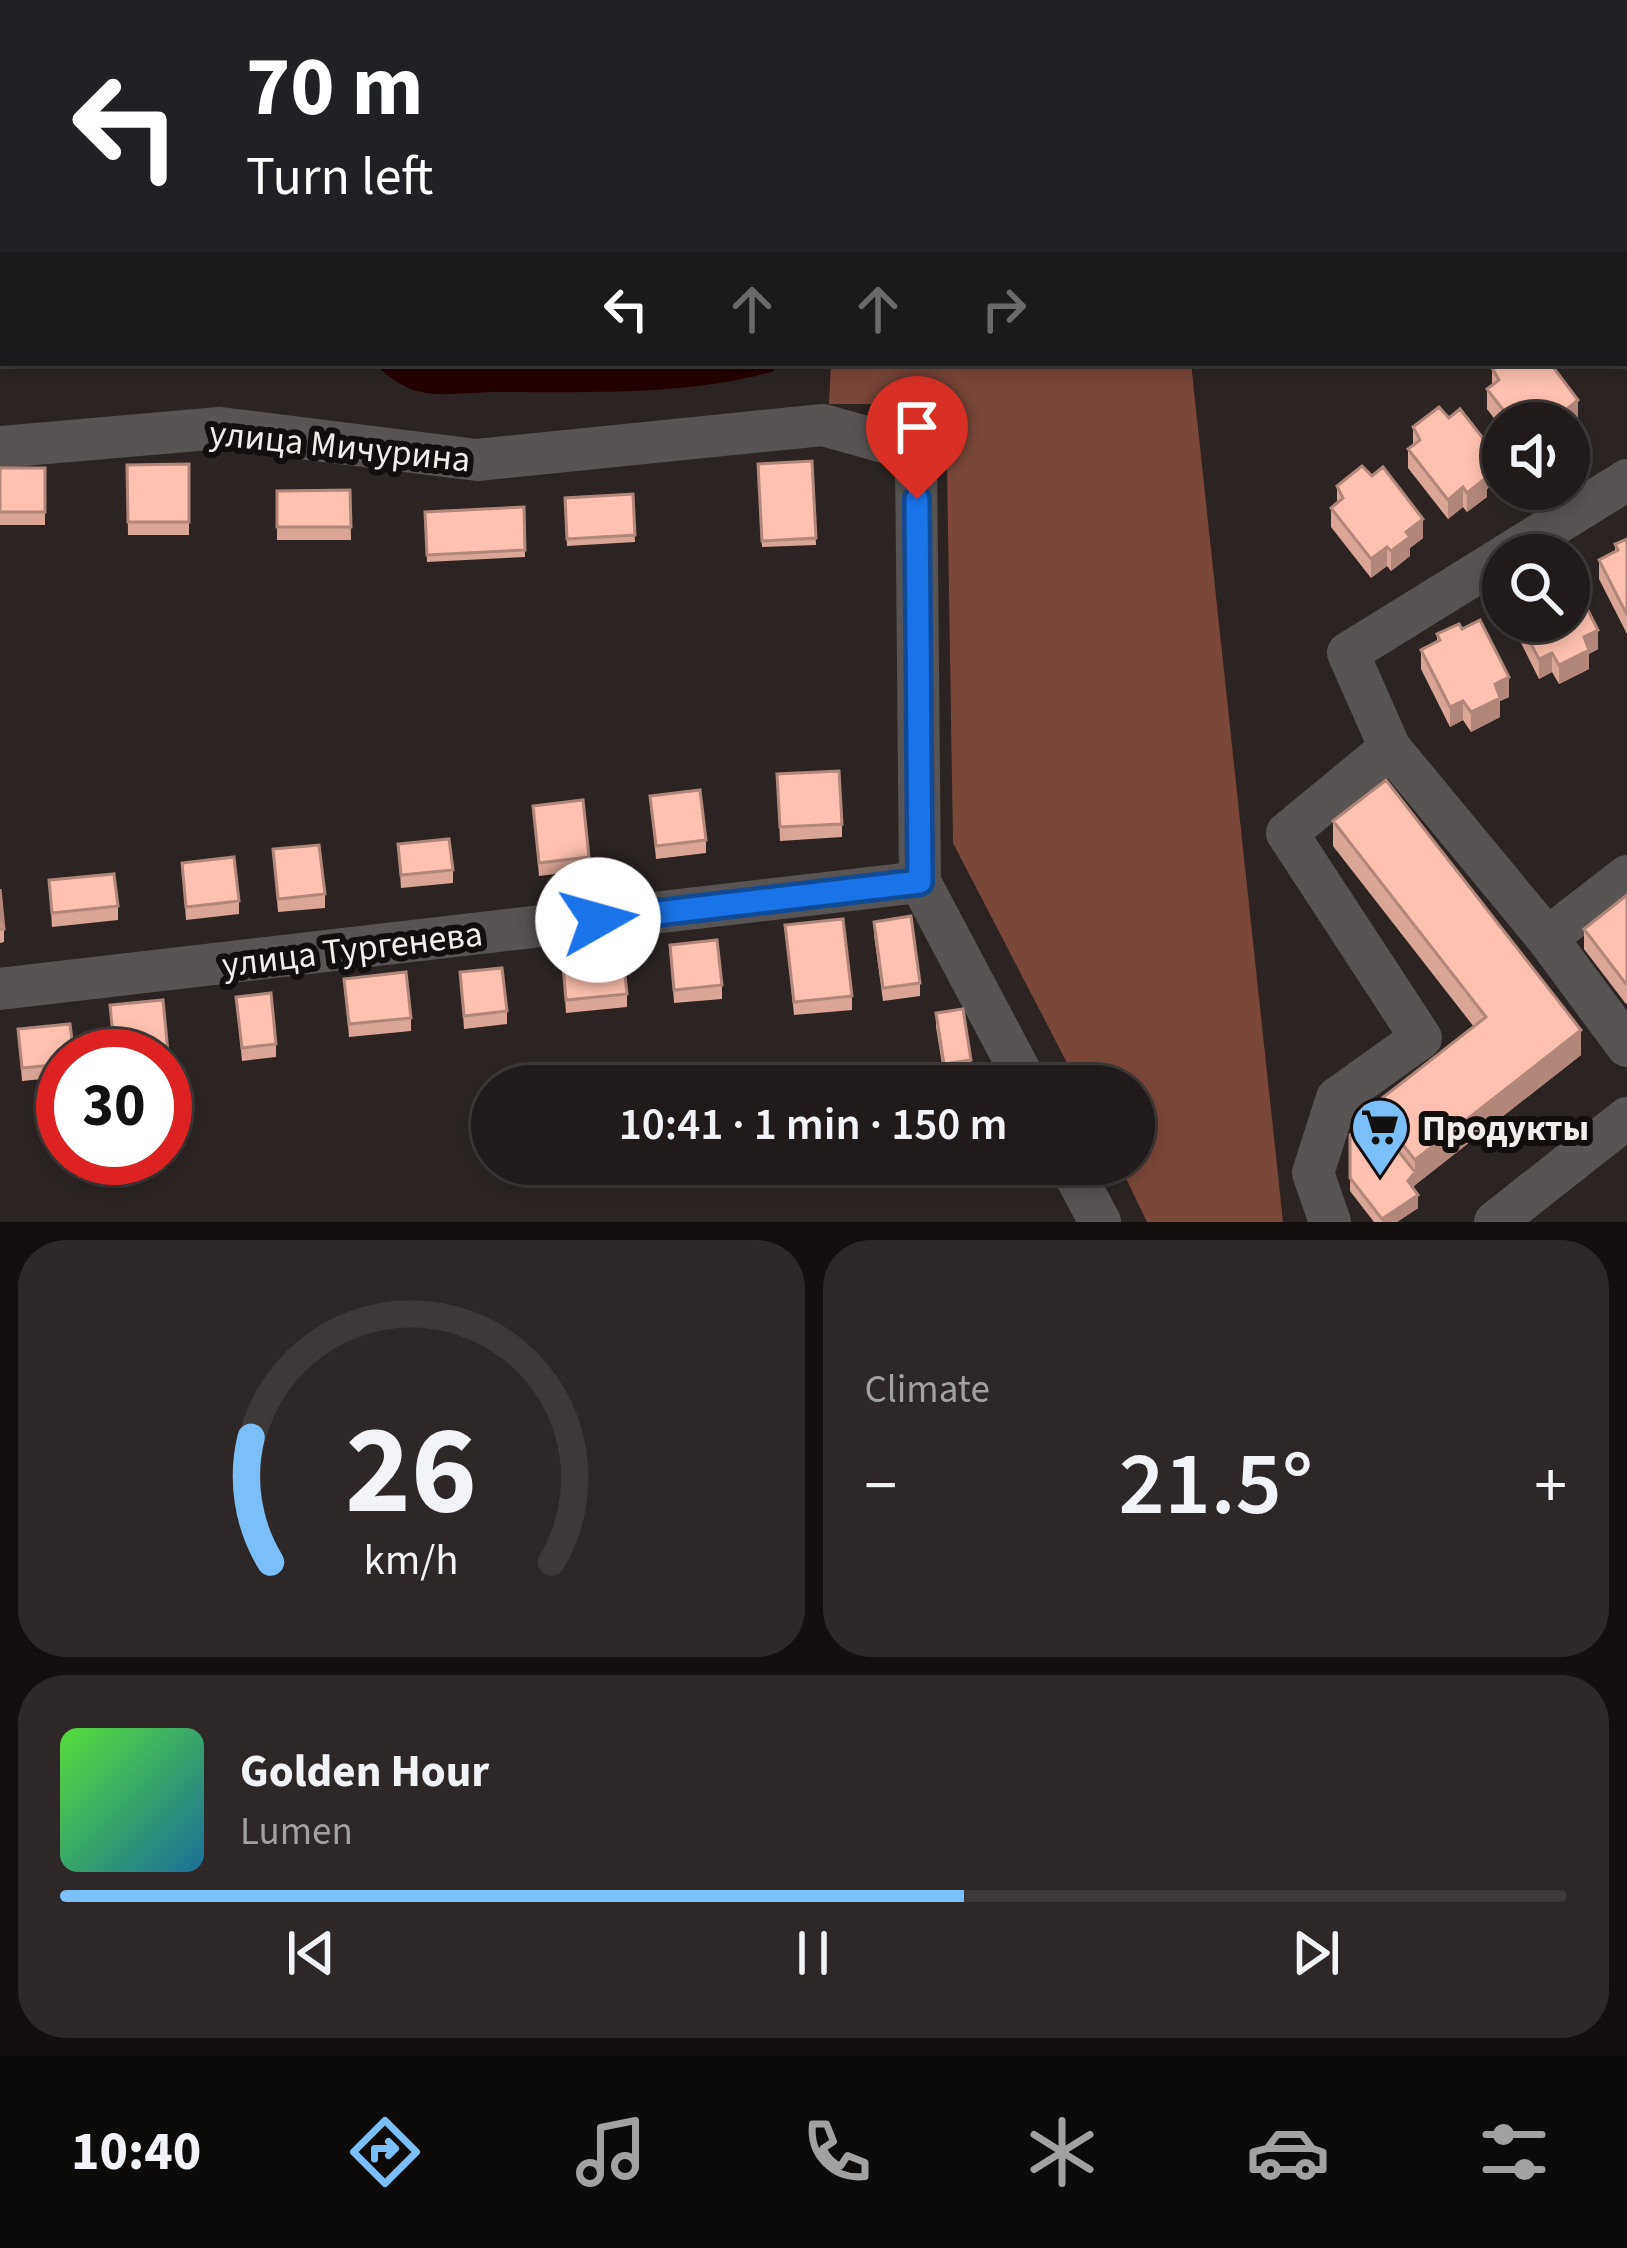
<!DOCTYPE html>
<html lang="en">
<head>
<meta charset="utf-8">
<style>
	:root { --surface:#201b1a; --page:#2d2827; --text:#f1f3f6; --muted:#a2a1a2; --line:#3d3939; --accent:#7abff8 }
	body { margin:0; font-family:"Source Sans 3",sans-serif; background:var(--page); color:var(--text); height:100vh; display:flex; flex-direction:column; font-size:45px; white-space:nowrap }
	* { box-sizing:border-box; margin:0 }
	p { font-size:39px; color:var(--muted) }
	.icon { flex:none; width:66px; height:66px; fill:none; stroke:currentColor; stroke-width:2; stroke-linecap:round; stroke-linejoin:round }
	.map { position:relative; height:1222px; overflow:hidden }
	.details { display:flex; flex-direction:column; gap:18px; padding:18px; background:#120f0e; flex:1 }
	.details>* { flex:none }
	.hud { position:absolute; left:0px; top:0px; width:1629px; height:366px; box-shadow:0 6px 18px #0003,0 0 0 3px var(--line); background:#202124; color:#fff; overflow:hidden }
	.fabs { position:absolute; left:1482px; top:402px; display:grid; gap:24px }
	.fabs a { display:grid; place-items:center; width:108px; height:108px; border-radius:50%; background:var(--surface); box-shadow:0 6px 18px #0003,0 0 0 3px var(--line); font-size:60px }
	.speed { position:absolute; left:36px; top:1029px; display:flex; gap:24px; font-size:60px; font-weight:700; text-align:center }
	.speed>* { display:grid; place-content:center; width:156px; height:156px; border-radius:50%; background:var(--surface); box-shadow:0 6px 18px #0003,0 0 0 3px var(--line); line-height:1 }
	.speed .limit { border:18px solid #d22; background:#fff; color:#111 }
	.pin { position:absolute; display:grid; place-items:center; width:102px; height:102px; color:#fff; margin:-123px -51px; border-radius:50% 50% 50% 0; rotate:-45deg; box-shadow:0 0 12px #0007 }
	.pin .icon { rotate:45deg }
	.me { position:absolute; width:132px; margin:-66px; rotate:83deg; stroke-linejoin:round; filter:drop-shadow(0 0 9px #0008) }
	.turn { display:flex; align-items:center; gap:42px; height:252px; padding:0 48px; font-size:54px }
	.turn .icon { width:156px; height:156px; stroke-width:2.5 }
	.turn b { display:block; font-size:84px; line-height:102px }
	.lanes { display:flex; align-items:center; height:114px; padding:0 48px; background:#0003; justify-content:center; gap:60px; direction:ltr }
	.lanes .off { opacity:.35 }
	.big { font-size:90px; font-weight:600; line-height:1.1 }
	.details .widget { flex:1; display:flex; flex-direction:column; justify-content:center; gap:18px; min-width:0; padding:0 42px; border-radius:48px; background:var(--page) }
	.details .dial { align-items:center; gap:0 }
	.dial svg { height:312px; overflow:visible; fill:none; stroke:var(--line); stroke-width:7; stroke-linecap:round; text-anchor:middle }
	.dial text { fill:var(--text); stroke:none }
	.song { display:flex; align-items:center; gap:36px }
	.cover { width:144px; height:144px; border-radius:18px; background:linear-gradient(135deg,hsl(110 70% 55%),hsl(200 70% 35%)) }
	.played { height:12px; border-radius:6px; background:linear-gradient(90deg,var(--accent) 60%,var(--line) 60%) }
	.keys { display:flex; justify-content:space-around; direction:ltr }
	.heat { display:flex; justify-content:space-between; align-items:center; font-size:66px; direction:ltr }
	.details .tiles { flex:1; display:grid; gap:18px; grid-template-columns:1fr 1fr }
	.widget:last-child { grid-column:span 2 }
	.trip { position:absolute; left:471px; top:1065px; width:684px; height:120px; border-radius:60px; background:var(--surface); box-shadow:0 6px 18px #0003,0 0 0 3px var(--line); font-weight:600; line-height:120px; text-align:center }
	.menu { display:flex; height:192px; justify-content:space-around; align-items:center; background:#0d0b0a; color:var(--muted) }
	.menu .icon { width:84px; height:84px }
	.menu .selected { color:var(--accent) }
	.menu b { font-size:54px; color:var(--text) }
	.map>svg:first-child { display:block }
	.forest { fill:#7b473a }
	.water { fill:#230000 }
	.lines { fill:none; stroke-linecap:round; stroke-linejoin:round }
	.stream { stroke:#230000; stroke-width:9 }
	.minor { stroke:#585453; stroke-width:42 }
	.rail { stroke:#b7b1af; stroke-width:9; stroke-dasharray:24 12; stroke-linecap:butt }
	.wall { fill:#daa597 }
	.shaded-wall { fill:#b2867b }
	.building { fill:#fec0b0; stroke:#b2867b; stroke-width:3 }
	.route-casing { stroke:#114b97; stroke-width:30 }
	.route { stroke:#1a73e8; stroke-width:21 }
	.labels { text-anchor:middle; stroke-width:12; stroke-linejoin:round; paint-order:stroke }
	.street-label { font-size:36px; fill:#f2edeb; stroke:#110e0d }
	.poi-label { font-size:36px; font-weight:bold; fill:#f2edeb; stroke:#110e0d; text-anchor:start }
</style>
</head>
<body>
<div class="map">
<svg width="1627" height="1222" viewBox="0 0 1627 1222">
	<rect width="100%" height="100%" fill="#2b2422"/>
	<!-- forest -->
	<path class="forest" d="M831 363H1191L1283 1222H1147L1119 1164H1134V1086H1079L953 843 946 404H829Z"/>
	<!-- water -->
	<path class="water" d="M375 363H776L774 371C690 396 584 392 496 392 473 392 444 397 421 392 405 389 385 375 375 363Z"/>
	<g class="lines">
		<!-- stream -->
		<path class="stream" d="M1624 3 1627 2"/>
		<!-- minor -->
		<path class="minor" d="M31 0 93 3
			M978 3 983 0
			M0 447 220 428 477 460 823 425 916 451 920 882 1028 1086
			M1506 555 1627 480
			M1390 748 1348 653 1503 557
			M1547 938 1627 876
			M0 989 920 882
			M1069 1164 1100 1222
			M1330 1222 1313 1173 1337 1098 1421 1038 1287 833 1390 748 1547 938 1627 1046
			M1495 1222 1627 1118"/>
		<!-- rail -->
		<path class="rail" d="M1489 0 1492 3
			M1626 166 1627 168"/>
	</g>
	<!-- wall -->
	<path class="wall" d="M1492 368 1578 420 1569 423H1503V430L1487 409V389L1492 386Z
		M1413 427 1500 479 1487 489V497L1467 512 1463 507 1448 519 1408 468V449L1413 445Z
		M812 461 816 545 762 547 758 464Z
		M189 464V535H128L127 465Z
		M0 468H45V525H0Z
		M1337 486 1423 538 1410 548V556L1391 571 1387 566 1371 578 1331 527V508L1337 504Z
		M350 490 351 540H277V491Z
		M633 494 635 542 567 546 565 498Z
		M524 507 525 557 427 562 425 512Z
		M1627 539V634L1599 579V560L1615 551V544Z
		M1510 621H1569L1598 649 1589 654V669L1559 684 1552 672 1539 679Z
		M1437 634 1509 697 1500 701V717L1471 732 1463 720 1450 727 1421 669V650L1437 642Z
		M777 774 842 824V837L780 841Z
		M650 796 706 840V853L656 859Z
		M533 806 589 857V870L539 876Z
		M1333 821 1581 1055 1415 1185 1413 1188 1418 1208 1397 1222H1374L1350 1191V1135L1372 1118V1106L1474 1027 1333 846Z
		M398 844 453 870V883L401 888Z
		M273 849 325 894V908L278 912Z
		M182 863 239 901V914L186 920Z
		M49 880 118 906V920L52 927Z
		M0 889 4 929V942L0 943Z
		M1627 895V1003L1626 1004 1584 949V929Z
		M874 922 920 983V996L883 1001 874 935Z
		M785 925 852 996V1010L794 1015Z
		M670 945 722 985V999L674 1003Z
		M562 954 627 994V1007L566 1013Z
		M460 972 507 1011V1024L464 1029Z
		M344 979 411 1018V1031L349 1037Z
		M236 997 276 1044V1057L242 1061Z
		M110 1005 168 1052V1066H165V1056H114Z
		M936 1013 971 1060V1073L944 1077 936 1027Z
		M18 1029 63 1056V1077L22 1081Z"/>
	<!-- shaded-wall -->
	<path class="shaded-wall" d="M1578 400V420L1569 427V423H1559L1562 413Z
		M1500 460V479L1487 489V497L1467 512V493L1483 473Z
		M1463 487V507L1448 519V500Z
		M1423 519V538L1410 548V556L1391 571V551L1406 532Z
		M1387 547V566L1371 578V559Z
		M1598 630V649L1589 654V669L1559 684V665L1584 637Z
		M1552 653V672L1539 679V659Z
		M1509 677V697L1500 701V717L1471 732V712L1495 684Z
		M1463 701V720L1450 727V707Z
		M1581 1030V1055L1415 1185 1408 1195V1181L1415 1172V1160Z
		M1418 1195V1208L1397 1222H1382V1219Z"/>
	<!-- building -->
	<path class="building" d="M1498 363H1550L1578 400 1562 413 1566 418 1559 423H1513L1487 389 1499 380 1492 368Z
		M1439 407 1449 418 1460 409 1500 460 1483 473 1487 477 1467 493 1463 487 1448 500 1408 449 1420 440 1413 427Z
		M812 461 816 538 762 541 758 464Z
		M189 464V522H128L127 465Z
		M1362 466 1372 476 1383 467 1423 519 1406 532 1410 537 1391 551 1387 547 1371 559 1331 508 1343 498 1337 486Z
		M0 468H45V512H0Z
		M350 490 351 527H277V491Z
		M633 494 635 535 567 539 565 498Z
		M524 507 525 550 427 555 425 512Z
		M1627 539V615L1599 560 1618 550 1615 544Z
		M1569 573 1598 630 1584 637 1589 650 1559 665 1552 653 1539 659 1519 621H1569Z
		M1480 620 1509 677 1495 684 1500 698 1471 712 1463 701 1450 707 1421 650 1440 640 1437 634 1459 624 1462 629Z
		M839 771 842 824 780 827 777 774Z
		M1386 780 1581 1030 1415 1160 1372 1106 1486 1017 1333 821Z
		M700 790 706 840 656 846 650 796Z
		M583 800 589 857 539 863 533 806Z
		M449 839 453 870 401 875 398 844Z
		M319 845 325 894 278 899 273 849Z
		M234 857 239 901 186 907 182 863Z
		M114 874 118 906 52 913 49 880Z
		M0 889 4 929H0Z
		M1627 895V984H1626L1584 929Z
		M911 916 920 983 883 988 874 922Z
		M843 919 852 996 794 1002 785 925Z
		M717 940 722 985 674 990 670 945Z
		M622 948 627 994 566 1000 562 954Z
		M502 968 507 1011 464 1016 460 972Z
		M406 972 411 1018 349 1024 344 979Z
		M271 993 276 1044 242 1048 236 997Z
		M163 1000 168 1052 115 1056 110 1005Z
		M963 1009 971 1060 944 1064 936 1013Z
		M70 1024 74 1056H63V1064L22 1068 18 1029Z
		M1372 1118 1415 1172 1408 1181 1418 1195 1382 1219 1350 1178V1135Z"/>
	<g class="lines">
		<!-- route casing -->
		<g class="route-casing">
			<path id="route" d="M598 920 920 882 917 499"/>
		</g>
		<!-- route -->
		<use href="#route" class="route"/>
	</g>
	<!-- icons -->
	<defs>
		<g id="supermarket-pin" transform="scale(3)"><path d="M0 17L-7.5 6A9.5 9.5 0 1 1 7.5 6Z" fill="#7abff8" stroke="#110e0d"/><path d="M-6-5.5h2.5l.6 2H6L4.5 2H-2.5L-4.4-4H-6ZM-1.5 3.2a1.3 1.3 0 1 0 .1 0ZM3 3.2a1.3 1.3 0 1 0 .1 0Z" fill="#111"/></g>
	</defs>
	<g fill-rule="evenodd">
		<use href="#supermarket-pin" x="1380" y="1127"/>
	</g>
	<g class="labels">
		<!-- street labels -->
		<g class="street-label">
			<text transform="translate(340 445) rotate(6)" y="13">улица Мичурина</text>
			<text transform="translate(352 948) rotate(-7)" y="13">улица Тургенева</text>
		</g>
		<!-- poi labels -->
		<g class="poi-label">
			<text x="1422" y="1140">Продукты</text>
		</g>
	</g>
</svg>
<div class="fabs">
<a><svg class="icon" aria-label="sound" viewBox="0 0 24 24"><path d="M4 9h4l5-4v14l-5-4H4zM17 9q2 3 0 6"/></svg></a>
<a><svg class="icon" aria-label="search" viewBox="0 0 24 24"><circle cx="10" cy="10" r="6"/><path d="M15 15l6 6"/></svg></a>
</div>
<div class="speed"><div class="limit">30</div></div>
<div class="pin" style="left:917px;top:499px;background:#d93025"><svg class="icon" aria-label="arrive" viewBox="0 0 24 24"><path d="M6 21V4h12l-3 4 3 4H6"/></svg></div>
<svg class="me" style="left:598px;top:920px" viewBox="-20 -20 40 40"><circle r="19" fill="#fff"/><path d="M0-13L10 11 0 6-10 11z" fill="#1a73e8"/></svg>
<div class="trip">10:41 · 1 min · 150 m</div>
<div class="hud">
<div class="turn"><svg class="icon" aria-label="left" viewBox="0 0 24 24"><path d="M17 20v-9H6M10 6l-5 5 5 5"/></svg><div><b>70 m</b>Turn left</div></div>
<div class="lanes"><svg class="icon" aria-label="left" viewBox="0 0 24 24"><path d="M17 20v-9H6M10 6l-5 5 5 5"/></svg><svg class="icon off" aria-label="ahead" viewBox="0 0 24 24"><path d="M12 20V5M6 11l6-6 6 6"/></svg><svg class="icon off" aria-label="ahead" viewBox="0 0 24 24"><path d="M12 20V5M6 11l6-6 6 6"/></svg><svg class="icon off" aria-label="right" viewBox="0 0 24 24"><path d="M7 20v-9h11M14 6l5 5-5 5"/></svg></div>
</div>
</div>
<section class="details">
<div class="tiles">
<div class="widget dial"><svg viewBox="0 0 100 80">
<path d="M14 69A42 42 0 1 1 86 69"/>
<path d="M14 69A42 42 0 0 1 9 37" stroke="#7abff8"/>
<text x="50" y="56" font-size="32" font-weight="700">26</text>
<text x="50" y="72" font-size="11">km/h</text>
</svg></div>
<div class="widget"><p>Climate</p>
<div class="heat"><a>−</a><b class="big">21.5°</b><a>+</a></div>
</div>
<div class="widget">
<div class="song"><i class="cover"></i><div><b>Golden Hour</b><p>Lumen</p></div></div>
<div class="played"></div>
<div class="keys"><svg class="icon" aria-label="previous" viewBox="0 0 24 24"><path d="M18 5L8 12l10 7zM5 5v14"/></svg><svg class="icon" aria-label="pause" viewBox="0 0 24 24"><path d="M8 5v14M16 5v14"/></svg><svg class="icon" aria-label="next" viewBox="0 0 24 24"><path d="M6 5l10 7-10 7zM19 5v14"/></svg></div>
</div>
</div>
</section>
<nav class="menu">
<b>10:40</b>
<svg class="icon selected" aria-label="directions" viewBox="0 0 24 24"><path d="M12 3l9 9-9 9-9-9zM9 14v-3h6M13 9l2 2-2 2"/></svg>
<svg class="icon" aria-label="music" viewBox="0 0 24 24"><path d="M9 18V5l10-2v13"/><circle cx="6" cy="18" r="3"/><circle cx="16" cy="16" r="3"/></svg>
<svg class="icon" aria-label="phone" viewBox="0 0 24 24"><path d="M5 4h4l2 5-3 2q2 4 5 5l2-3 5 2v4C11 20 4 13 5 4z"/></svg>
<svg class="icon" aria-label="climate" viewBox="0 0 24 24"><path d="M12 3v18M4 7l16 10M4 17L20 7"/></svg>
<svg class="icon" aria-label="car" viewBox="0 0 24 24"><path d="M5 17H2v-5l4-1 3-4h7l3 4 3 1v5h-3M9 17h6M6 11h13"/><circle cx="7" cy="17" r="2"/><circle cx="17" cy="17" r="2"/></svg>
<svg class="icon" aria-label="filters" viewBox="0 0 24 24"><path d="M4 7h16M4 17h16"/><circle cx="9" cy="7" r="2"/><circle cx="15" cy="17" r="2"/></svg>
</nav>
</body>
</html>
